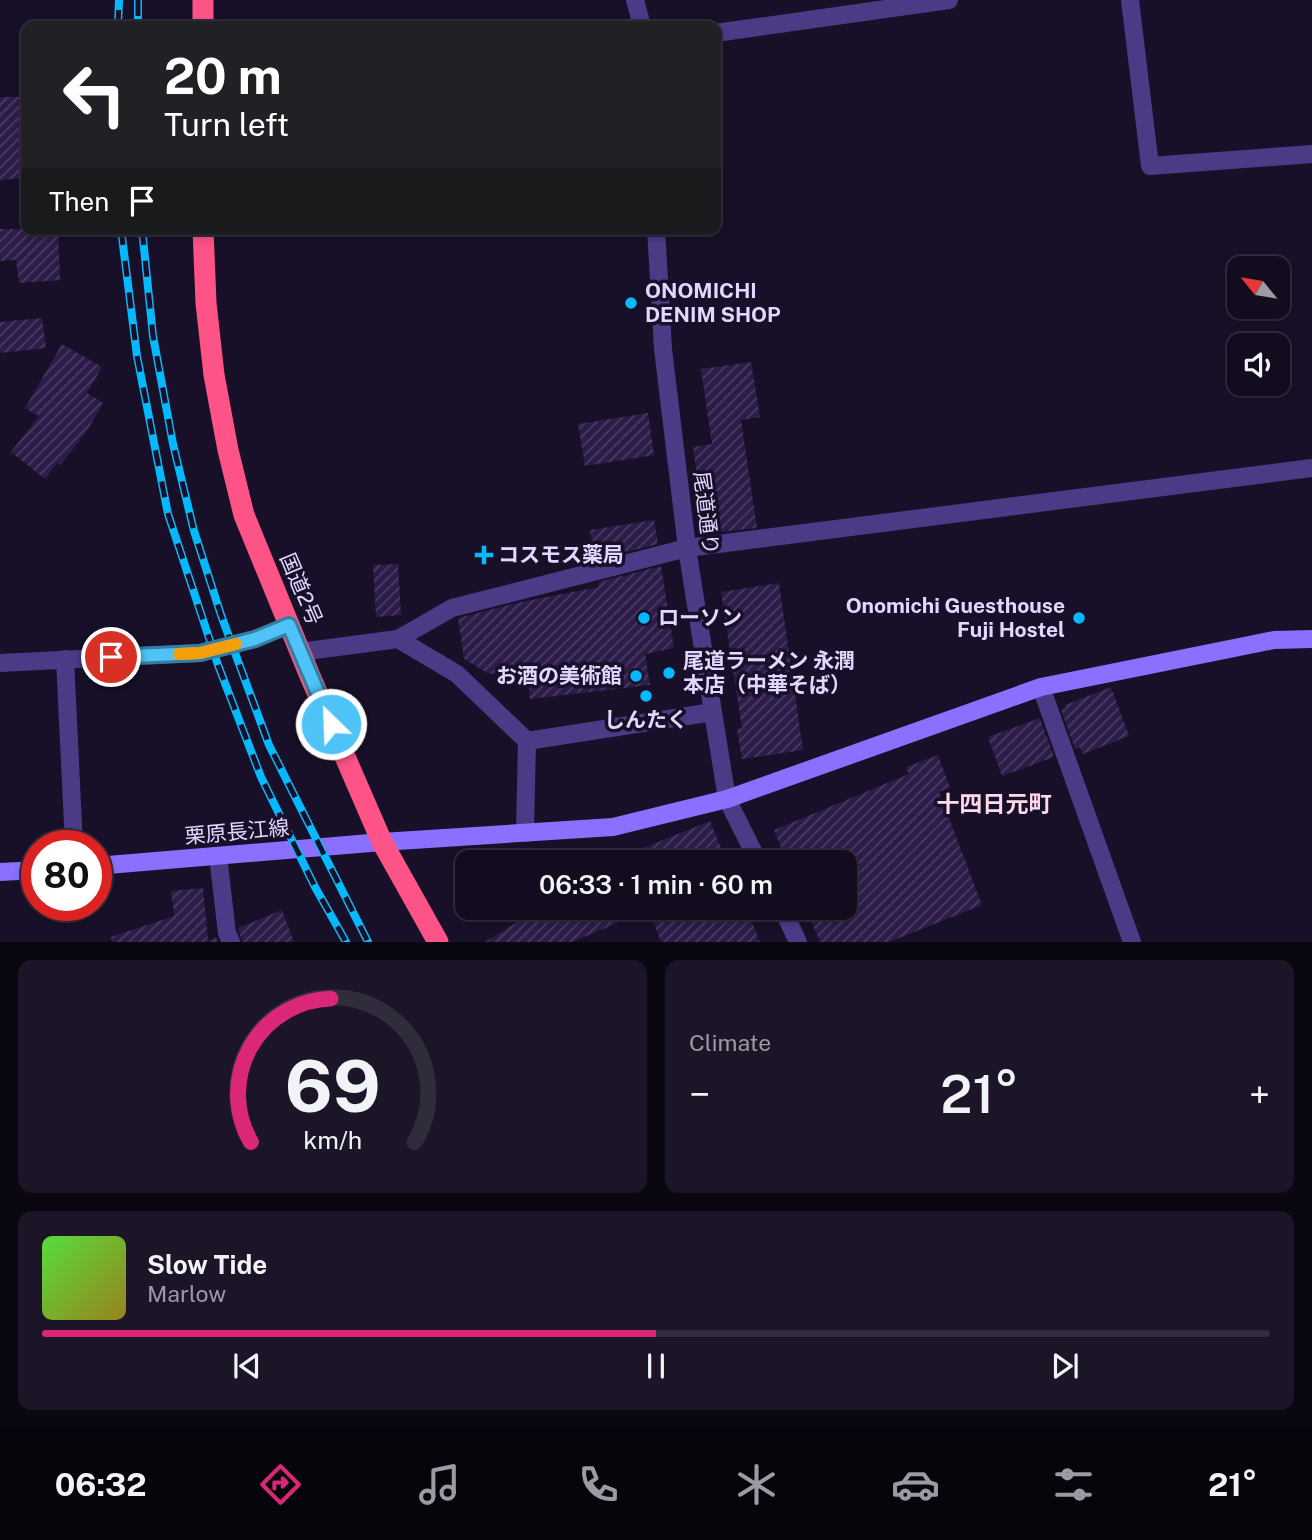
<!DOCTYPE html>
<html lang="en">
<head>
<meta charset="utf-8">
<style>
	:root { --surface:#120c1e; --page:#1b1527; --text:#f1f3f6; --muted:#9c9ba4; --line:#312c3c; --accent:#db2777 }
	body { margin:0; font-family:"Public Sans","Noto Sans JP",sans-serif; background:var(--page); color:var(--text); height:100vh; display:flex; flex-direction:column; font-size:26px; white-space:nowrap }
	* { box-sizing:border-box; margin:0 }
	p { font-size:23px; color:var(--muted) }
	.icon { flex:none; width:38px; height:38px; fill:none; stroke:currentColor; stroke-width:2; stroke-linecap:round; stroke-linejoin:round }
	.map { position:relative; height:942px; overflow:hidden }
	.details { display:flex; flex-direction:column; gap:18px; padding:18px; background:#0a0710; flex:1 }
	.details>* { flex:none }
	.guide { position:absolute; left:21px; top:21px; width:700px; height:214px; border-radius:14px; box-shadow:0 4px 10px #0003,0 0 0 2px var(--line); background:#202124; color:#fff; overflow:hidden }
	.needle { width:46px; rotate:300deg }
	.controls { position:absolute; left:1227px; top:256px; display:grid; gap:14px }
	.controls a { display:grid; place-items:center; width:63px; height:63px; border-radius:14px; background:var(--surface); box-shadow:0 4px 10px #0003,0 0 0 2px var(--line); font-size:35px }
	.speed { position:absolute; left:21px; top:830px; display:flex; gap:14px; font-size:35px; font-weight:700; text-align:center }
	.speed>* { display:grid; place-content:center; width:91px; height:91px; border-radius:50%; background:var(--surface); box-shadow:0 4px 10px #0003,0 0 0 2px var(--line); line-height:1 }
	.speed .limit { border:10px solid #d22; background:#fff; color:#111 }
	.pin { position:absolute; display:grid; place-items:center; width:60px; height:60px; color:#fff; margin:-30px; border:4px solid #fff; border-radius:50%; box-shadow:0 2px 7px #0007 }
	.me { position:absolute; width:77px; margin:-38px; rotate:336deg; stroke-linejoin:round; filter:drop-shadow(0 0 5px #0008) }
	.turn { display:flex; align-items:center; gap:24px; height:147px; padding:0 28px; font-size:32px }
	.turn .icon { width:91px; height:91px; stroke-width:2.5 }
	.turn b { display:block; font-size:49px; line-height:60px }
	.then { display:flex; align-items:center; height:66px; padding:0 28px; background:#0003; gap:14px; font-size:26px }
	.big { font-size:52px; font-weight:600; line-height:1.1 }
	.details .tile { flex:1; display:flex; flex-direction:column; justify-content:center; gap:10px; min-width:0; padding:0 24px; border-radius:14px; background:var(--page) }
	.details .dial { align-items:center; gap:0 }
	.dial svg { height:182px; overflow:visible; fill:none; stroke:var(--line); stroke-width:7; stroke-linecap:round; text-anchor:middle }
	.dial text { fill:var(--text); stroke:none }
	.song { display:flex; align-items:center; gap:21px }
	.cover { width:84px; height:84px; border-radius:10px; background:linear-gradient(135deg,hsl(110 70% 55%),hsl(50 70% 35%)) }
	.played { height:7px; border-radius:4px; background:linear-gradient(90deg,var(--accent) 50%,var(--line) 50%) }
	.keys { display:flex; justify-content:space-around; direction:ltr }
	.heat { display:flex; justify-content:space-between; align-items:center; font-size:38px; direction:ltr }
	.details .tiles { flex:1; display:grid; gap:18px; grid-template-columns:1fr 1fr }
	.tile:last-child { grid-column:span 2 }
	.trip { position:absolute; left:455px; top:850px; width:402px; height:70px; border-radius:14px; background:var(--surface); box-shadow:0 4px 10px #0003,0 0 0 2px var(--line); font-weight:600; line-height:70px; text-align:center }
	.dock { display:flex; height:112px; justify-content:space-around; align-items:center; background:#07050c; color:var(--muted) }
	.dock .icon { width:49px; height:49px }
	.dock .selected { color:var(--accent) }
	.dock b { font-size:32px; color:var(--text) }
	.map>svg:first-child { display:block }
	.building { fill:url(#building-hatch) }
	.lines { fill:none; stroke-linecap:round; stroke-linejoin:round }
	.lane { stroke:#4b3b87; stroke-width:18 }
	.street { stroke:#4b3b87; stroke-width:18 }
	.secondary { stroke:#8b6ffe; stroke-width:18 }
	.highway { stroke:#fe5387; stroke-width:21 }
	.rail-casing { stroke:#04b9fe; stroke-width:8 }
	.rail { stroke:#181028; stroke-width:5; stroke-dasharray:16; stroke-linecap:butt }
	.route-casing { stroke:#337fa1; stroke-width:18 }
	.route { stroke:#4fc3f7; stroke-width:12 }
	.slow { stroke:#f59e0b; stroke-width:12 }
	.poi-dot { fill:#04b9fe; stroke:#181028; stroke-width:2.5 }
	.labels { text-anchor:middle; stroke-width:7; stroke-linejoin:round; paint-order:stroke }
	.poi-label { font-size:21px; font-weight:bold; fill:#e2d7ff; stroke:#181028; text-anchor:start }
	.street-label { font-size:21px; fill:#e2d7ff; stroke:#181028 }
	.neighbourhood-label { font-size:23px; font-weight:bold; fill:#ffd9eb; stroke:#181028 }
</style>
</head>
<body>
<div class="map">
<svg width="1312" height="942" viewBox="0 0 1312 942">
	<defs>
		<pattern id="building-hatch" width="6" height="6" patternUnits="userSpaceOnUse" patternTransform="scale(1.75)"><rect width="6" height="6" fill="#2d1c49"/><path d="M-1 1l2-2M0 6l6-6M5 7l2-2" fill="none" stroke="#4b3c64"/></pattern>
	</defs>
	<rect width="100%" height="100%" fill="#181028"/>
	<!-- building -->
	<path class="building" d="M0 97H22L26 178 0 180Z
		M0 229H58L60 280 19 283 16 260 0 261Z
		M42 318 46 348 0 353V322Z
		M62 344 102 367 87 393 103 403 87 431 60 465 57 463 45 479 11 452 39 416 25 408Z
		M751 362 760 417 741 420 757 528 711 533 710 529 705 530 693 447 712 444 701 369Z
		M648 413 654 455 585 466 578 424Z
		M654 520 658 544 595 560 590 530Z
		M398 564 401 615 376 617 373 565Z
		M661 566 674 648 645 654 650 685 530 699 527 668 489 674 464 659 458 618 521 602 599 587V582Z
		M779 583 803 750 742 759 737 729 742 728 721 592Z
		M1111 687 1129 736 1083 754 1080 747 1075 749 1061 710 1066 708 1065 705Z
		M1040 718 1054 757 1002 776 988 737Z
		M938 755 950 788 939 792 982 905 889 942H820L806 908H845V863H787L774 830 909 774 906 767Z
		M710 821 727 863H615L620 860 619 858Z
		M203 888 208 941 216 937 218 942H112L111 937 174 916 171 891Z
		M524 908H746L760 942H661L649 910 572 942H485L527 916Z
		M282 910 294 942H242L238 928Z"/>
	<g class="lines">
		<!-- lane -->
		<path class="lane" d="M65 659 74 845
			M218 856 227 933 231 942"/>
		<!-- street -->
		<path class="street" d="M635 0 642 26
			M1130 0 1150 166 1312 154
			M716 33 949 0
			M656 229 663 349 687 548 713 712 727 799 759 863
			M398 639 457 674 527 741 713 712
			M300 652 398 639 452 608 687 548 1312 468
			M0 663 200 653 255 639 289 625
			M1041 687 1132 942
			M525 833 527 741
			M782 908 798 942"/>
		<!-- secondary -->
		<path class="secondary" d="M96 866 382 842 613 827 727 799 1041 687 1274 640 1312 639
			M0 872 37 870"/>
		<!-- highway -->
		<path class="highway" d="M203 26V0
			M203 229 206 303 214 375 228 450 244 515 310 676 382 842 438 942"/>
		<!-- rail casing -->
		<g class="rail-casing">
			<path id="rail" d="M138 0V26
				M118 26 119 0
				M121 229 137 356 168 514 218 665 261 777 315 887 346 942
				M142 229 153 336 173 444 194 531 221 615 269 745 368 942"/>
		</g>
		<!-- rail -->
		<use href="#rail" class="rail"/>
	</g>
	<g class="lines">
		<!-- route casing -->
		<g class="route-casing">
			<path id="route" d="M111 657 200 653 255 639 289 625 331 724"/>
		</g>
		<!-- route -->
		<use href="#route" class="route"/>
		<!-- slow -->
		<path class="slow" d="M179 654 200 653 236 644"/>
	</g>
	<!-- markers -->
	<g class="poi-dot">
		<circle cx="631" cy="303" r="7"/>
		<path d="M480.5 544.5h7v7h7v7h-7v7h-7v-7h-7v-7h7z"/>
		<circle cx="644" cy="618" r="7"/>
		<circle cx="1079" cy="618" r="7"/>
		<circle cx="669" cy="673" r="7"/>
		<circle cx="636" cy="676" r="7"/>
		<circle cx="646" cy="696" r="7"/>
	</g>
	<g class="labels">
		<!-- poi labels -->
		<g class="poi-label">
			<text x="645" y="298">ONOMICHI<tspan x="645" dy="24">DENIM SHOP</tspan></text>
			<text x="498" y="562">コスモス薬局</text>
			<text x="1065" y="613" text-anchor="end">Onomichi Guesthouse<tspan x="1065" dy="24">Fuji Hostel</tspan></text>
			<text x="658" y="625">ローソン</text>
			<text x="683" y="668">尾道ラーメン 永潤<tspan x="683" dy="24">本店（中華そば）</tspan></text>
			<text x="622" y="683" text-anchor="end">お酒の美術館</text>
			<text x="646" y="727" text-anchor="middle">しんたく</text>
		</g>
		<!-- street labels -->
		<g class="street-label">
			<text transform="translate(706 513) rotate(83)" y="7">尾道通り</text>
			<text transform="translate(301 589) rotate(67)" y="7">国道2号</text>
			<text transform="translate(237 832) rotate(-5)" y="7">栗原長江線</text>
		</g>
		<!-- neighbourhood labels -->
		<g class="neighbourhood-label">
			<text x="994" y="812">十四日元町</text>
		</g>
	</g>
</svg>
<div class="controls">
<a><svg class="needle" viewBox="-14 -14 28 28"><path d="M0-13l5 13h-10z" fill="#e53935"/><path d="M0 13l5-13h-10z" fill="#9c9ba4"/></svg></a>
<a><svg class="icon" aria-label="sound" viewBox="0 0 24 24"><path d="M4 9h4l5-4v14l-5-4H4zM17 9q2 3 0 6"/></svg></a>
</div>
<div class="speed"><div class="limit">80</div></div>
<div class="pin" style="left:111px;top:657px;background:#d93025"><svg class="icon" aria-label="arrive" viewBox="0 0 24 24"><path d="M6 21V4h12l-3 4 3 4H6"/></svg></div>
<svg class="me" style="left:331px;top:724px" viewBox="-20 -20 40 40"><circle r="17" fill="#4fc3f7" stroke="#fff" stroke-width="3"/><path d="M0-11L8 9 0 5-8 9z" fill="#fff"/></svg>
<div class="trip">06:33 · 1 min · 60 m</div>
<div class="guide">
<div class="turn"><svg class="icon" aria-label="left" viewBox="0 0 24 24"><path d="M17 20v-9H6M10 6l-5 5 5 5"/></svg><div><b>20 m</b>Turn left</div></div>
<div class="then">Then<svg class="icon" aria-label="arrive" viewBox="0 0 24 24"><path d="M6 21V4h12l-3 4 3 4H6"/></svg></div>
</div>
</div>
<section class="details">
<div class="tiles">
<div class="tile dial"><svg viewBox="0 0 100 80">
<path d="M14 69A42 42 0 1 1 86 69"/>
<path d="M14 69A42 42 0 0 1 49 6" stroke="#db2777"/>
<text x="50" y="56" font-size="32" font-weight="700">69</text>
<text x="50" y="72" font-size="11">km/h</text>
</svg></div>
<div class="tile"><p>Climate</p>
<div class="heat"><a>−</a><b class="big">21°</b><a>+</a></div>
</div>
<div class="tile">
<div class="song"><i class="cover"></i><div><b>Slow Tide</b><p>Marlow</p></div></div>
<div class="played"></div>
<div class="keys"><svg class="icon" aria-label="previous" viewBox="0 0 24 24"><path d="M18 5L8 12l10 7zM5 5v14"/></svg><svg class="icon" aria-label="pause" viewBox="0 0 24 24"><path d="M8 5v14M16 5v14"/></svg><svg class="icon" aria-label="next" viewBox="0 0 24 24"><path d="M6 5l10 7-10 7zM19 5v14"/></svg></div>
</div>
</div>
</section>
<nav class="dock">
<b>06:32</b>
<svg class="icon selected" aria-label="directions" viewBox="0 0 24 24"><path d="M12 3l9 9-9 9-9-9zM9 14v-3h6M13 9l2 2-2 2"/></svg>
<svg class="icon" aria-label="music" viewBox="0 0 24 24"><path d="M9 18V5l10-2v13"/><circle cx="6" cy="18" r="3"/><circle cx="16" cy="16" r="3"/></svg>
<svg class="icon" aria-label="phone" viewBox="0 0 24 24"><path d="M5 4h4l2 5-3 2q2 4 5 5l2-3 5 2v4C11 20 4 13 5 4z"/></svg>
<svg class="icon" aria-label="climate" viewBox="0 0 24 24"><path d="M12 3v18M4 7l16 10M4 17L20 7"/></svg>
<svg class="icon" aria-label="car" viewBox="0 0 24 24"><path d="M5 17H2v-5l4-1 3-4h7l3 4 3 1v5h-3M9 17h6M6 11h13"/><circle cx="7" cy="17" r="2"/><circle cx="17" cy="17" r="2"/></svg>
<svg class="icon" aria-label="filters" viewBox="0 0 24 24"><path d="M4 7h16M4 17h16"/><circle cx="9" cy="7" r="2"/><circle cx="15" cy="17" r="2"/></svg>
<b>21°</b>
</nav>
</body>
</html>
